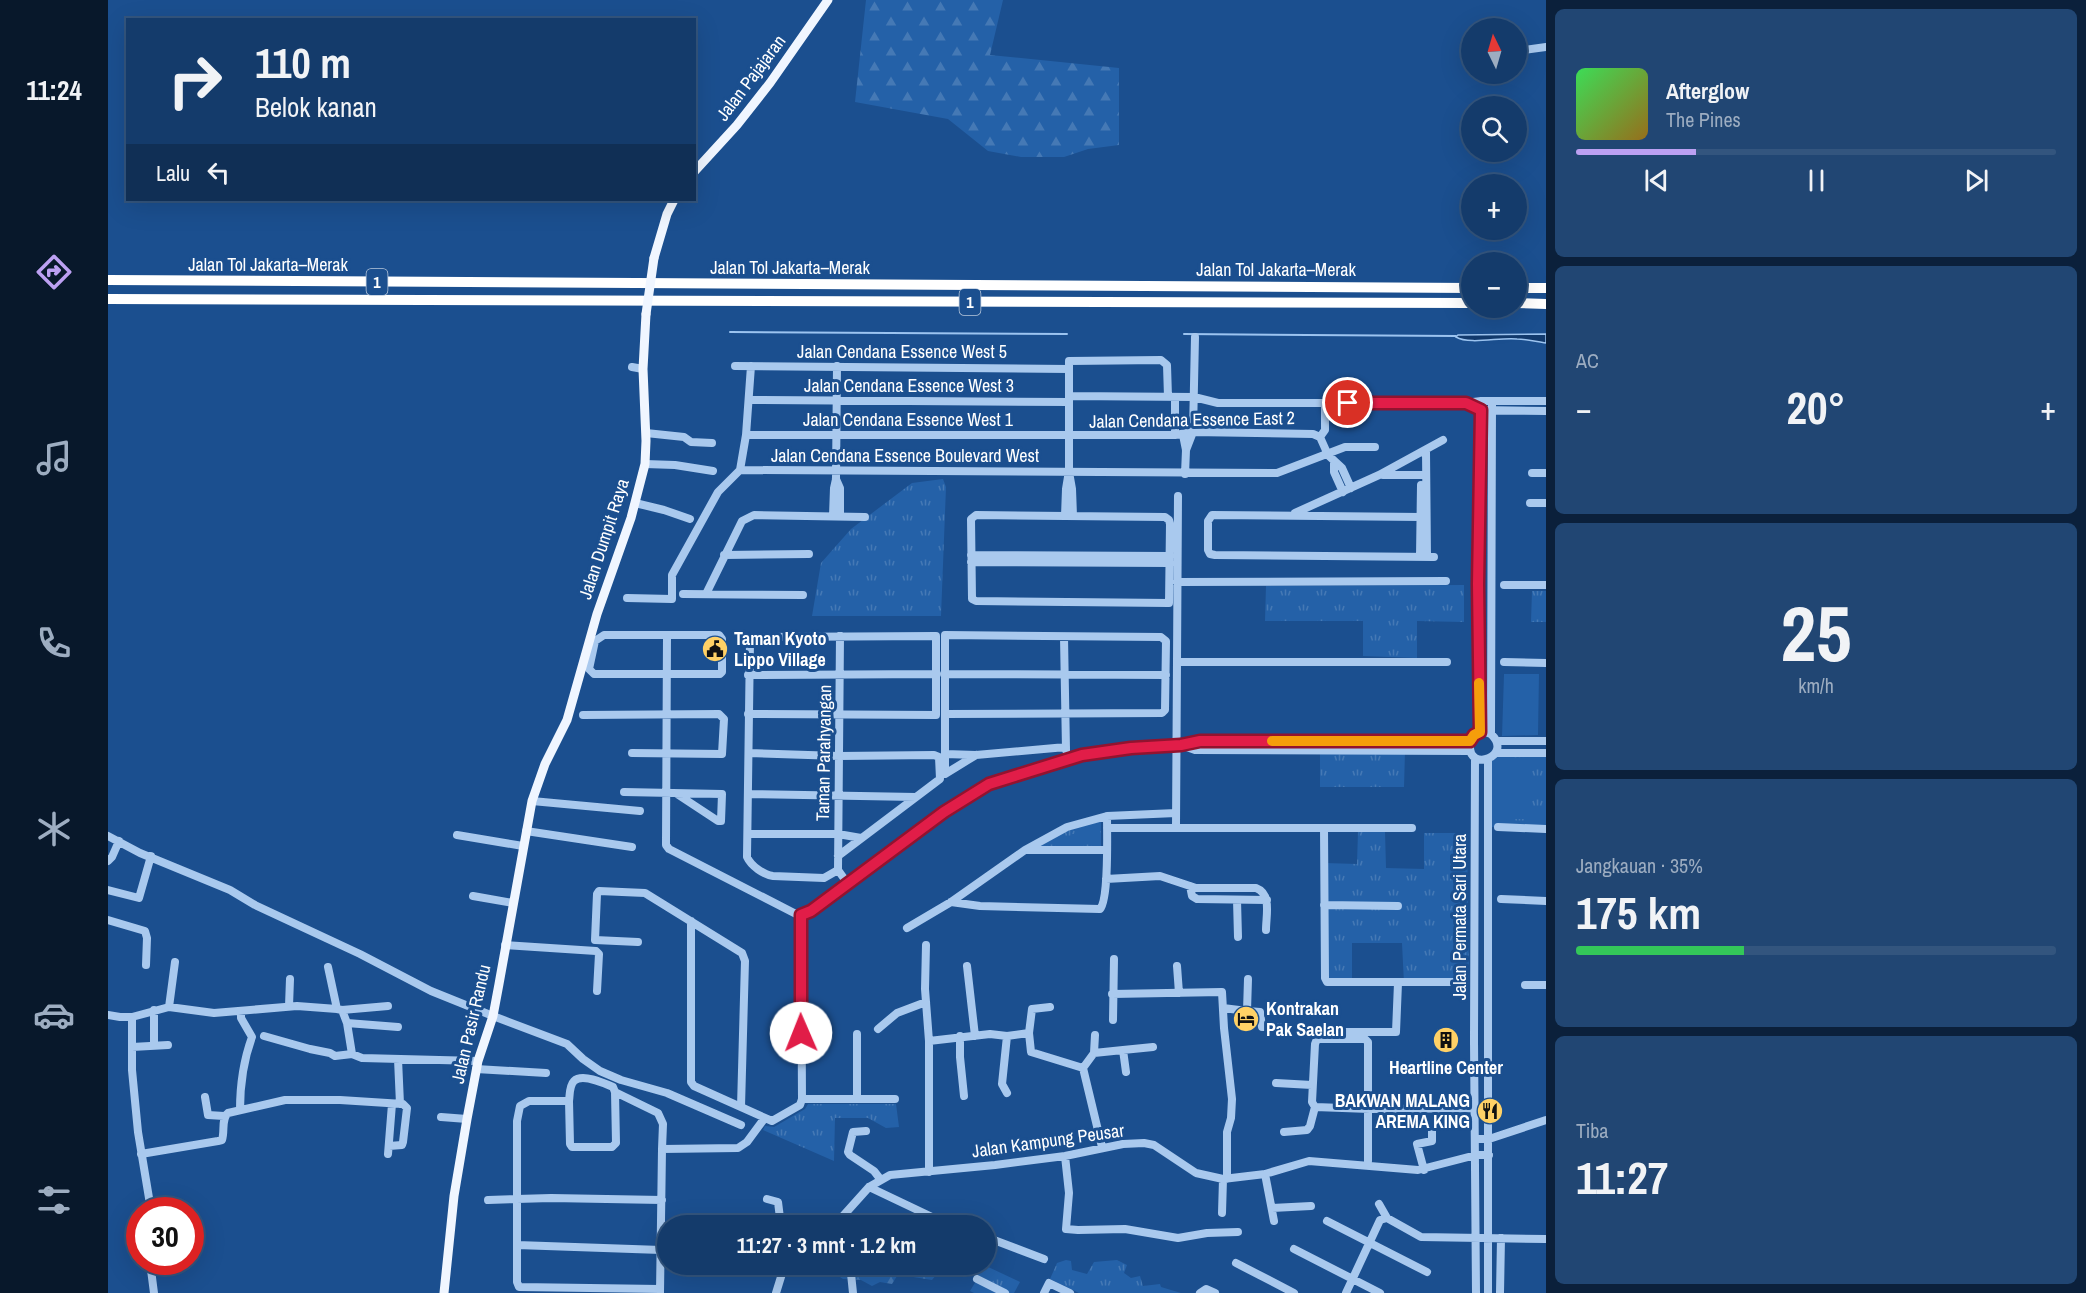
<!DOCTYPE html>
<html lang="id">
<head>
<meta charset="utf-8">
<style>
	:root { --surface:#143b6b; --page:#214673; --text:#f1f3f6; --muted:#9dadc1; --line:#33557e; --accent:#bca0f2 }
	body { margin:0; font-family:"Archivo Narrow",sans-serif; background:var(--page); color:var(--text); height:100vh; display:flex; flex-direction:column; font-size:22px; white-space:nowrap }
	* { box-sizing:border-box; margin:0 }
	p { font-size:20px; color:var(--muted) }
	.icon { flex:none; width:33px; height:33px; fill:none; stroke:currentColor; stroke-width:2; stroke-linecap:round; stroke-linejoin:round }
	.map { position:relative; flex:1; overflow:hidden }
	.panel { display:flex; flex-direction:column; gap:9px; padding:9px; background:#0b203b; width:540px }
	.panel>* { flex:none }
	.hud { position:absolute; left:18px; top:18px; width:570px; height:183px; border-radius:0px; box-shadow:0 6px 24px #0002,0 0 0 2px var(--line); background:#143b6b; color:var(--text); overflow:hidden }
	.needle { width:39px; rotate:355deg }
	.controls { position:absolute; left:1353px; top:18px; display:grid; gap:12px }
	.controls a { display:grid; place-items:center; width:66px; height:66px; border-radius:50%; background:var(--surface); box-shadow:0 6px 24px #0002,0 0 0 2px var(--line); font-size:30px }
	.speed { position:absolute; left:18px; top:1197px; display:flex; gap:12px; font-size:30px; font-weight:700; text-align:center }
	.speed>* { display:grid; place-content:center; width:78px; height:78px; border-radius:50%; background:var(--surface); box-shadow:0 6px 24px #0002,0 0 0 2px var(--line); line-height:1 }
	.speed .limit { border:9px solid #d22; background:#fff; color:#111 }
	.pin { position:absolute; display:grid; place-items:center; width:51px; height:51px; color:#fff; margin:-26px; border:3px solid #fff; border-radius:50%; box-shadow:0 2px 6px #0007 }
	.me { position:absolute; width:66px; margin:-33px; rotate:359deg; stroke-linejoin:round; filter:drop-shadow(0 0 4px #0008) }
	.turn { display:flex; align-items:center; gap:21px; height:126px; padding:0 30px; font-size:27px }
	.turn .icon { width:78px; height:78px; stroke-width:2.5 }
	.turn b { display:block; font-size:42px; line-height:51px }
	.then { display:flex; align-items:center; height:57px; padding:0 30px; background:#0003; gap:12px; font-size:22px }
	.big { font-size:45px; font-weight:700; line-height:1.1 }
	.panel .card { flex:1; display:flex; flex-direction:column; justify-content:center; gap:9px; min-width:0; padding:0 21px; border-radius:9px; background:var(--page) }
	.panel .dial { align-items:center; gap:0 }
	.dial b { font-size:78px; line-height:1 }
	.song { display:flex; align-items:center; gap:18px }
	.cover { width:72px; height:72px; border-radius:9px; background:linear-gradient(135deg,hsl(130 70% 55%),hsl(40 70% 35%)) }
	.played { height:6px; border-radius:3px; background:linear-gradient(90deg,var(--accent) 25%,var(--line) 25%) }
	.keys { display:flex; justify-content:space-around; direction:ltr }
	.heat { display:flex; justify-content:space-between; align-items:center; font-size:33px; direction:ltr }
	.charge { height:9px; border-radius:4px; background:linear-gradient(90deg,#34c759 35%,var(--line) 0) }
	.trip { position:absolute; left:549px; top:1215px; width:339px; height:60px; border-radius:30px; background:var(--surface); box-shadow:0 6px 24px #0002,0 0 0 2px var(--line); font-weight:700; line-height:60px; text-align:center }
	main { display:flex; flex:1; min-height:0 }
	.tab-bar { display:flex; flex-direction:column; width:108px; justify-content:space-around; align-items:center; background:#08182b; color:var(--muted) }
	.tab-bar .icon { width:42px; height:42px }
	.tab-bar .active { color:var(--accent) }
	.tab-bar b { font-size:27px; color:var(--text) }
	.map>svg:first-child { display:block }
	.grass { fill:url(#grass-tufts) }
	.forest { fill:url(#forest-firs) }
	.garden { fill:#2461a8 }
	.water { fill:#123a6d; stroke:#9cc4f0; stroke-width:1.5 }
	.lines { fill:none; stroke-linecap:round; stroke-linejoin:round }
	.stream { stroke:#9cc4f0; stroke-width:2 }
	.minor { stroke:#a9c9ee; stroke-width:8 }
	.major { stroke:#f0f6ff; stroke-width:9 }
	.highway { stroke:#fff; stroke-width:10 }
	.major-bridge { stroke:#f0f6ff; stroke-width:9 }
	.route-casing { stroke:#92132f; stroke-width:15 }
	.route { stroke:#e11d48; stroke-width:10 }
	.slow { stroke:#f59e0b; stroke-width:10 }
	.labels { text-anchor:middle; stroke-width:6; stroke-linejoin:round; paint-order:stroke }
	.shield { fill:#1b4f8f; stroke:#bbcadd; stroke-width:1.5 }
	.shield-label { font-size:16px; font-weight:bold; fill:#fff }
	.street-label { font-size:18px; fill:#fff; stroke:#1b4f8f }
	.poi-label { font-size:18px; font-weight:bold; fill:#fff; stroke:#1b4f8f; text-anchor:start }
</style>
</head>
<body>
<main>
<nav class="tab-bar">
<b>11:24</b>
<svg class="icon active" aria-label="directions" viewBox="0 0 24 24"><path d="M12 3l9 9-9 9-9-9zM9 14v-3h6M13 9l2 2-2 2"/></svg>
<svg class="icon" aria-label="music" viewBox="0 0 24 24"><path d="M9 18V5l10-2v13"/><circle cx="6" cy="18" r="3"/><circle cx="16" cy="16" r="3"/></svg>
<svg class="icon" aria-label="phone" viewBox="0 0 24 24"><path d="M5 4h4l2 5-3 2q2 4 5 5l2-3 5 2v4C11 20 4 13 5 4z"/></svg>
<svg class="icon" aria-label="climate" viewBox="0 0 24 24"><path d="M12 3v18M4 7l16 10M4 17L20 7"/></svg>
<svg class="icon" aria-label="car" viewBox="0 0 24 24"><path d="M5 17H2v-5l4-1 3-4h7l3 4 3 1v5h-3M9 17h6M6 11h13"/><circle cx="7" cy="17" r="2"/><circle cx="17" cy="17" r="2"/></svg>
<svg class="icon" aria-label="filters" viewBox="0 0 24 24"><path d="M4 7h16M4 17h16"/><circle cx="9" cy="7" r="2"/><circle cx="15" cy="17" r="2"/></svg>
</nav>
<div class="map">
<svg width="1438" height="1293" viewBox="0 0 1438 1293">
	<defs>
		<pattern id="grass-tufts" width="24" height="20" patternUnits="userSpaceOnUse" patternTransform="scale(1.5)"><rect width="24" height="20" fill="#2461a8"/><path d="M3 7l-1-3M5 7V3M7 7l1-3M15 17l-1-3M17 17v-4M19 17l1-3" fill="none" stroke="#4579b5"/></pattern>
		<pattern id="forest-firs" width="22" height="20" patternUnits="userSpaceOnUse" patternTransform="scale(1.5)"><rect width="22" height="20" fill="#2461a8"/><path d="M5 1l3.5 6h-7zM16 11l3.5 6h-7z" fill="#4579b5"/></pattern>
	</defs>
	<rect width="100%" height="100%" fill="#1b4f8f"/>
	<!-- grass -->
	<path class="grass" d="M835 479 838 487 833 616H704L713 563 743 529 804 483Z
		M1356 585V622L1309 621V658L1255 656V621H1157L1158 586Z
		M1424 591H1438V622H1423Z
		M1212 751H1297L1296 787H1212Z
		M1388 753H1438V829L1381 827 1380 760Z
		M993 821V846L930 848 931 846 966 827Z
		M1250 832H1277L1278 868 1316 869V833H1359L1361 983H1296L1294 943H1244V983L1219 982 1216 863 1249 864Z
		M700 1104H788L791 1127 778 1128 760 1118H727L726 1161 655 1130 657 1126 666 1127 697 1109Z
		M958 1260 963 1261 964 1270 979 1274 986 1262 1009 1260 1019 1265 1016 1273 1023 1278 1032 1276 1035 1286 1052 1284 1053 1287 1073 1293H971L942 1279 949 1263Z
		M858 1265H876L912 1282 906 1293H866L862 1291 871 1276 856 1268Z"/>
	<!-- forest -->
	<path class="forest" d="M758 0H895L882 55 1011 68V145L980 149 956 157H913L880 151 840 119 747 102Z
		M760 1214H769L775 1225H749L751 1219Z
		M844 1264 843 1269 828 1275 824 1280 793 1275 789 1276 784 1284 772 1282 764 1286 753 1280 735 1279 732 1277 730 1265Z"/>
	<!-- garden -->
	<path class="garden" d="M1396 674H1431L1430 735 1394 736Z
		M1422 757V819H1386L1387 758Z
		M963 834H980V842H963Z"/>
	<!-- water -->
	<path class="water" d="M1438 334V343C1429 342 1419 339 1409 339 1392 337 1362 345 1348 337L1350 335Z"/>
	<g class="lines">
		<!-- stream -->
		<path class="stream" d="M622 332 959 334
			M1076 334 1348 336"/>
		<!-- minor -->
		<path class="minor" d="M1408 51 1438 47
			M627 366 961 369
			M524 367 535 369
			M961 396 1086 397 1110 403H1358L1373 401
			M641 400 961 402
			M1358 403 1373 410 1438 411
			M538 433 576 437 583 442 604 443
			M638 435H1067L1085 432 1205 434 1212 437 1220 455 1234 468 1243 488
			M1067 435V397
			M1075 435 1078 450 1077 474
			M1212 437 1217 430V403
			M1078 450 1085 432 1087 337
			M1318 451 1319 557
			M1226 463V472L1235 492
			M537 464 567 465 605 471
			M632 470 1169 473 1237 447H1267
			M1424 473H1438
			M1275 475H1318
			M728 479 732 488V516
			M527 503 556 510 582 519
			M1422 503H1438
			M1187 513 1271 475 1335 440
			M868 515 1057 517 1061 520 1062 524 1061 603 868 601 864 599 863 519Z
			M725 516 726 488 728 479 729 366
			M957 516 958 489 960 477
			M965 516 964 489 961 472V361L1053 360 1059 365 1060 397
			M1313 517 1104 515 1100 521V550L1102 554 1107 555 1326 557
			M616 555 701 554
			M863 555 1062 556
			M1312 557 1313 485
			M863 562 1062 563
			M1069 582 1338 581
			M1396 585H1438
			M575 594 695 595
			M598 594 634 521 646 515 757 517
			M519 598 564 599V575L610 492 632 470 638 435 643 366
			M496 635H611L614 639V672L612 674H486L481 669 487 641Z
			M559 635 558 845 561 849 688 914 703 911 836 812 881 784 959 758 988 752 1023 748 1073 745 1092 741H1362
			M732 636 730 870 740 884
			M956 637 958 750
			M1069 662H1339
			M1396 662 1438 663
			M836 674 1058 675
			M640 675 828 674
			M640 714 828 715V636L647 637 642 641 639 857C643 866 656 875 665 876L716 878 730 870
			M837 714 1054 713 1057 710 1058 641 1053 637 837 635V774L868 755
			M475 715 611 714 616 719 614 754 524 753
			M1372 732 1370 584 1373 401H1438
			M1383 734C1373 730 1363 733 1362 745 1360 773 1406 756 1383 734L1384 401
			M1389 741H1438
			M1073 745 1087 750 1362 751
			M641 753 731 756 826 755 831 757 832 779 730 856
			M1388 753H1438
			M837 754 868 755 958 747
			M1367 758 1366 1041 1368 1293
			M516 792 614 794 613 821H610L569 794
			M641 794 808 797
			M424 801 532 811
			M1068 827 1070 496
			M1390 827 1438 829
			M999 828H1304
			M1216 828 1217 978 1219 982H1354
			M418 831 524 847
			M640 834H730L753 838
			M349 835 415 846
			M0 836 32 853 122 890 147 905 252 954 323 991 385 1016 459 1044 475 1059 492 1071 513 1080 559 1093 633 1125
			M919 850H998
			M0 861 4 857 11 841
			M998 879 1052 876 1088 888H1148C1164 894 1158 915 1158 930
			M1082 886 1084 896 1089 899 1159 900
			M0 890 31 898 43 856
			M365 896 405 903
			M1393 899 1438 901
			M1129 900 1130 937
			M843 902 872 906 992 909C1001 899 999 832 999 816
			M1216 905 1290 906
			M0 920 37 931 39 938 38 965
			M583 921V1082L586 1086 664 1121 692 1105 694 1099 693 914
			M799 928 843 902 917 850 959 827 999 816 1068 813
			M530 942 487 940 489 894 491 891 537 893 634 953 637 961 633 1107
			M397 945 488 951 491 954 489 991
			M818 945 817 989 821 1041V1172
			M859 966 867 1036
			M1069 966 1071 993
			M220 967 229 1009
			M1140 979 1139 1011 1152 1012 1154 1027H1171
			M1417 985H1438
			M1004 994 1114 992 1116 1028 1124 1099 1123 1118 1119 1132V1179
			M181 1006 182 979
			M61 1007 67 962
			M1115 1008 1139 1011
			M46 1010V1044
			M234 1010 280 1006
			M0 1015 12 1017H24L61 1007 106 1013 189 1006 229 1009 234 1010 239 1023 244 1054 254 1058 370 1061
			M24 1017V1070L30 1132 43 1210
			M1005 1020 1006 959
			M239 1023 290 1027
			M770 1029 789 1013 818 1002
			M1219 1032H1288L1290 983
			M921 1033 923 1052 975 1068
			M749 1034V1099
			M156 1036 202 1049 222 1053 227 1056 244 1054
			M852 1036V1057L856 1096
			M899 1036 894 1084 899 1093
			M821 1041 882 1034 899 1036 921 1033 924 1009 942 1007
			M24 1047 60 1045
			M1015 1050 1045 1047
			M986 1053 987 1035
			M290 1059 292 1104
			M368 1069 438 1073
			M1168 1083 1204 1085
			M507 1092 550 1113 555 1124 554 1149
			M97 1097 100 1115 116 1116
			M694 1099H787
			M461 1101C462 1095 461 1086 466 1081 474 1073 496 1083 505 1087L507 1092 508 1143 504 1147H464L462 1144 461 1101H421L412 1106 409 1121V1245L553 1250
			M132 1110C132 1087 136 1059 144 1037L133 1018V1011
			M333 1117 359 1119
			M758 1131 745 1132 740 1152 742 1155 766 1171 773 1180
			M1176 1132 1199 1130 1202 1126 1207 1107
			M1368 1139H1381L1438 1120
			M994 1147 975 1068 986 1053 1015 1050 1018 1072
			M33 1154 110 1141 114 1140C117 1131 113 1119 120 1113L177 1100H232L295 1104 299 1108 295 1142 294 1145 281 1146
			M280 1154 284 1104
			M957 1156 961 1193 958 1229 970 1230 1017 1229 1070 1238 1099 1233 1130 1232
			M1260 1161V1042L1257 1039H1209L1207 1044 1204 1102 1207 1107 1262 1109 1381 1108
			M1316 1170 1309 1144 1324 1141V1129
			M1157 1174 1166 1221
			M761 1187 843 1226
			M659 1199 670 1202 673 1226
			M380 1200 443 1198 554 1200
			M1271 1204 1279 1218
			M1164 1208 1203 1206
			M1114 1213 1115 1179
			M1219 1221 1319 1272
			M726 1226 761 1187 782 1175 887 1165 957 1156 1015 1144 1036 1143 1046 1145 1088 1173 1115 1179 1157 1174 1201 1161 1310 1170 1368 1155H1381
			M878 1237 936 1259
			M409 1245V1282L411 1287 552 1289
			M1186 1249 1272 1293
			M42 1262 46 1293
			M1128 1263 1186 1293
			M647 1264 676 1266
			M742 1264 745 1293
			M869 1279 897 1293
			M552 1293 554 1149 630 1148 639 1142 656 1119
			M668 1293 677 1264
			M936 1293 941 1283 962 1293
			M1092 1293 1098 1289 1107 1293
			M1238 1293 1272 1220 1279 1218 1313 1237 1438 1239
			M1380 1293V760
			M1392 1293 1393 1238"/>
		<!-- major -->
		<path class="major" d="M586 172 629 125 662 83 720 0
			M546 258 559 214 566 200
			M336 1293 346 1196 359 1119 370 1061 385 1016 391 984 424 801 437 764 459 720 489 614 523 518 537 464 538 441 535 369 538 314"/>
		<!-- highway -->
		<path class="highway" d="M0 280 1364 288
			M1408 288H1438
			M0 299 1364 303
			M1408 303 1438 304"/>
		<!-- major-bridge -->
		<path class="major-bridge" d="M538 314 546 258"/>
	</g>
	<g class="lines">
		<!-- route casing -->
		<g class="route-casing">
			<path id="route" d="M693 1033V915L703 911 836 812 881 784 974 755 1023 748 1073 745 1092 741H1362L1366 735 1372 732 1370 584 1373 410 1358 403H1240"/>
		</g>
		<!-- route -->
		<use href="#route" class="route"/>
		<!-- slow -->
		<path class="slow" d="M1164 741H1362L1366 735 1372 732 1371 683"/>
	</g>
	<!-- icons -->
	<defs>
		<g id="civic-disc" transform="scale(1.35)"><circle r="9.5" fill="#ffd166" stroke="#1b4f8f"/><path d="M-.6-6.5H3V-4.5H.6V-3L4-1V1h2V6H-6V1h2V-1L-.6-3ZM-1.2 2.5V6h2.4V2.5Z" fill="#111"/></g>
		<g id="hotel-disc" transform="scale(1.35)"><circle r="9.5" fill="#ffd166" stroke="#1b4f8f"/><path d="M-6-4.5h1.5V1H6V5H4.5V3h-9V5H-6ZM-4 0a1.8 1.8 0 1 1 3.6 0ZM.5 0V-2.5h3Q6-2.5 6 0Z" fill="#111"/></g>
		<g id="building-disc" transform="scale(1.35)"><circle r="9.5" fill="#ffd166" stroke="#1b4f8f"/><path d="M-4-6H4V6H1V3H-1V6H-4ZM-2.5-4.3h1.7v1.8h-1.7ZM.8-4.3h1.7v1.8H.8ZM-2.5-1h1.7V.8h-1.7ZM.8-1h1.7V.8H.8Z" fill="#111"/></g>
		<g id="restaurant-disc" transform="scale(1.35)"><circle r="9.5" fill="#ffd166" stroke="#1b4f8f"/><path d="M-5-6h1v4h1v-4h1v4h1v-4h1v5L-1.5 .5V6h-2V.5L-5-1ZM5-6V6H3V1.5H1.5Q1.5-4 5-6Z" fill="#111"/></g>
	</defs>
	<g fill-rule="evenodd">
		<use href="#civic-disc" x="607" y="649"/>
		<use href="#hotel-disc" x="1138" y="1019"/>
		<use href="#building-disc" x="1338" y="1040"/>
		<use href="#restaurant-disc" x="1382" y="1111"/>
	</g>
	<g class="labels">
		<!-- shield labels -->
		<g class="shield">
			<rect x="258.5" y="269" width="21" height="26" rx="4.5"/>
			<rect x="851.5" y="289" width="21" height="26" rx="4.5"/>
		</g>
		<g class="shield-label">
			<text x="269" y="288">1</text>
			<text x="862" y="308">1</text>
		</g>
		<!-- street labels -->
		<g class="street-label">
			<text transform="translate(643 78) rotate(-53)" y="6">Jalan Pajajaran</text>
			<text x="160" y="271">Jalan Tol Jakarta–Merak</text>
			<text x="682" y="274">Jalan Tol Jakarta–Merak</text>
			<text x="1168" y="276">Jalan Tol Jakarta–Merak</text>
			<text x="794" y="358">Jalan Cendana Essence West 5</text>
			<text x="801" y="392">Jalan Cendana Essence West 3</text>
			<text x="800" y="426">Jalan Cendana Essence West 1</text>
			<text transform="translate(1084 420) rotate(-1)" y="6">Jalan Cendana Essence East 2</text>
			<text x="797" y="462">Jalan Cendana Essence Boulevard West</text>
			<text transform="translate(496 539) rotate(-72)" y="6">Jalan Dumpit Raya</text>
			<text transform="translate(716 753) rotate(-89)" y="6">Taman Parahyangan</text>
			<text transform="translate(1352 917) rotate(-90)" y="6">Jalan Permata Sari Utara</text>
			<text transform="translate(363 1024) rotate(-77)" y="6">Jalan Pasir Randu</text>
			<text transform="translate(940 1141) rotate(-8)" y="6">Jalan Kampung Peusar</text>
		</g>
		<!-- poi labels -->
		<g class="poi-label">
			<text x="626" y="645">Taman Kyoto<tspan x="626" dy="21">Lippo Village</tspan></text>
			<text x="1158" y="1015">Kontrakan<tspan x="1158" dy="21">Pak Saelan</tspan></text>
			<text x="1338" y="1074" text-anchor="middle">Heartline Center</text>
			<text x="1362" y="1107" text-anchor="end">BAKWAN MALANG<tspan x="1362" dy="21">AREMA KING</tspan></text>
		</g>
	</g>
</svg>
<div class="controls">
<a><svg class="needle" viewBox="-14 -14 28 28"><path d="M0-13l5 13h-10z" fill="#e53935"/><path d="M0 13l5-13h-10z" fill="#9dadc1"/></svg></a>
<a><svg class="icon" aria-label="search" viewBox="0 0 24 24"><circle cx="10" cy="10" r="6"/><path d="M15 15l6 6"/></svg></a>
<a>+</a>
<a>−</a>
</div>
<div class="speed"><div class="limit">30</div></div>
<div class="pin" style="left:1240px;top:403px;background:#d93025"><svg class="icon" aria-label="arrive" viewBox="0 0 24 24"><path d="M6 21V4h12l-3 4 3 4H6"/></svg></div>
<svg class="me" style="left:693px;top:1033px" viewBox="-20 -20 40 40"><circle r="19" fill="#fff"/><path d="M0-13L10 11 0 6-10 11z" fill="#e11d48"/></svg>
<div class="trip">11:27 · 3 mnt · 1.2 km</div>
<div class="hud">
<div class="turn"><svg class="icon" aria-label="right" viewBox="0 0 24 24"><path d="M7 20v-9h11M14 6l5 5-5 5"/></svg><div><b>110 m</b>Belok kanan</div></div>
<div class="then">Lalu<svg class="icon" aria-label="left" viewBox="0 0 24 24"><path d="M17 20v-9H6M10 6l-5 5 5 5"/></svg></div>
</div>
</div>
<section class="panel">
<div class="card">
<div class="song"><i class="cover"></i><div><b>Afterglow</b><p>The Pines</p></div></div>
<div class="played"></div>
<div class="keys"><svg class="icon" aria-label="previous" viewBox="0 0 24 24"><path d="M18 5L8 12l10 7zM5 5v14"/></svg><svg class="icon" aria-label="pause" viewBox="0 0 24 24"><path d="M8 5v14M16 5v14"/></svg><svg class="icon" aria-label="next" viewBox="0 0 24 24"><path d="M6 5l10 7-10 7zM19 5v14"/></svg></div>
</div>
<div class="card"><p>AC</p>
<div class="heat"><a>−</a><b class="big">20°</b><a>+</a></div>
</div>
<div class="card dial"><b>25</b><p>km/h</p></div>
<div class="card"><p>Jangkauan · 35%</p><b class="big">175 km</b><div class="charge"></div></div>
<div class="card"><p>Tiba</p><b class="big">11:27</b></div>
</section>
</main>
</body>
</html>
